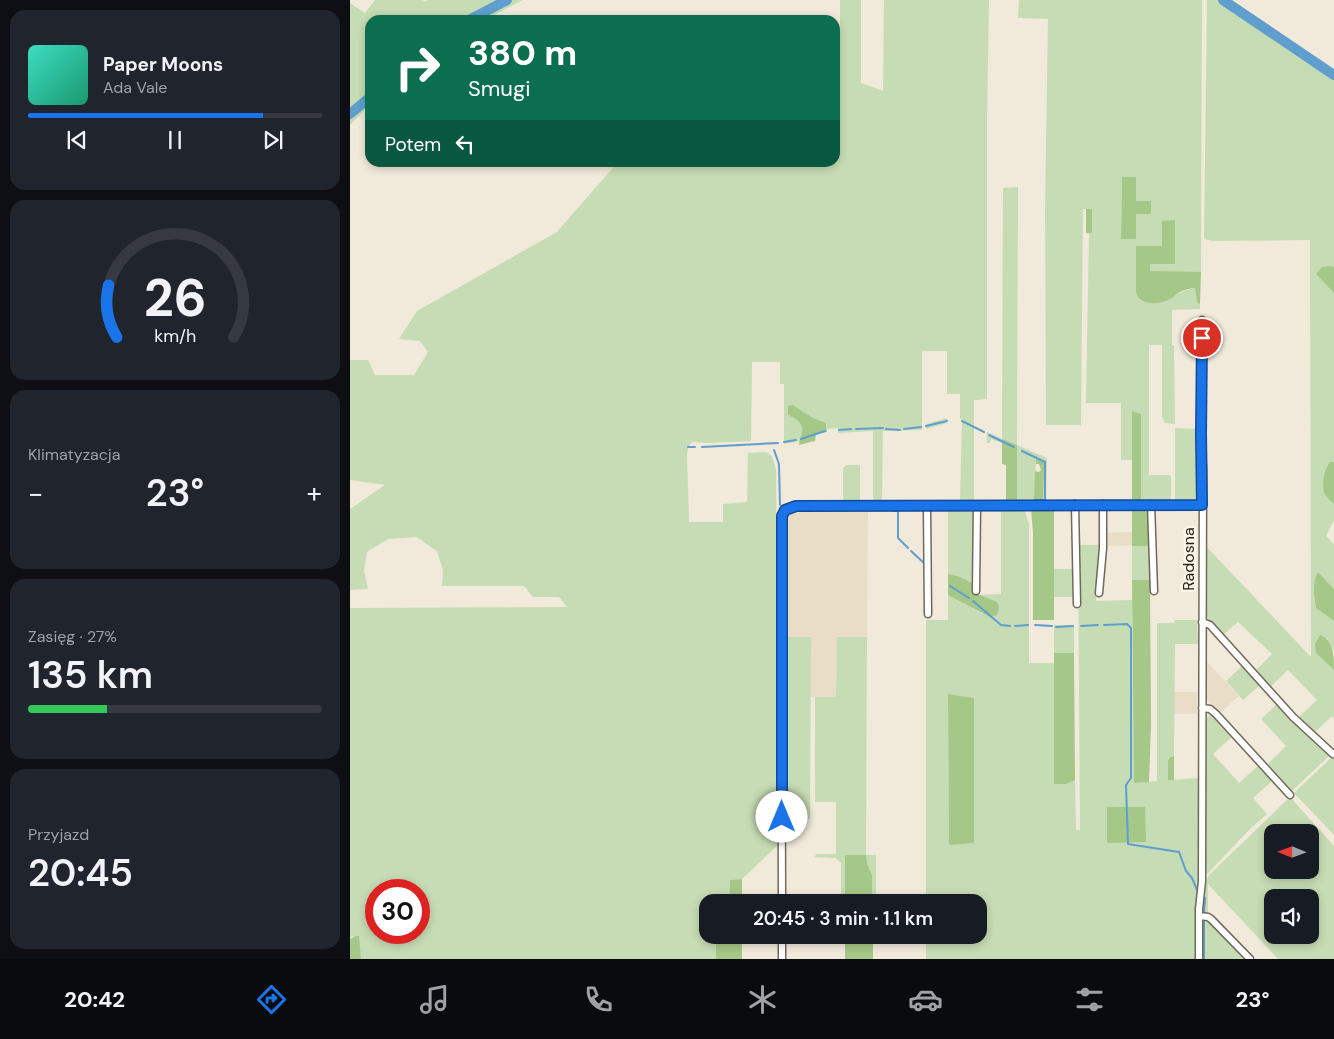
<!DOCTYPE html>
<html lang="pl">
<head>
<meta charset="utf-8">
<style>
	:root { --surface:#171b24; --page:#20242c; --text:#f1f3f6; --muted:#9ea1a6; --line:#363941; --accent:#1a73e8 }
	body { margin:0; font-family:"DM Sans",sans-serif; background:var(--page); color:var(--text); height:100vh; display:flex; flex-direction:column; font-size:19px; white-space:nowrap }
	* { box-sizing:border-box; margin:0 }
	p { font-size:16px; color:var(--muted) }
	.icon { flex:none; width:28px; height:28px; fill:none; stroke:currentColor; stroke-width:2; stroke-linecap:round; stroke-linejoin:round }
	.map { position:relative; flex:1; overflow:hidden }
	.sheet { display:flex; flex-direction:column; gap:10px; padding:10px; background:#0d0f14; width:350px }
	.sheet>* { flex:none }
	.banner { position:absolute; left:15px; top:15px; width:475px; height:152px; border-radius:15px; box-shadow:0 2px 8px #0003; background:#0b6e4f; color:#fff; overflow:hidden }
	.needle { width:32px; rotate:271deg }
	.tools { position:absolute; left:914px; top:824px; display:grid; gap:10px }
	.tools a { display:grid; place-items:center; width:55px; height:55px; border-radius:10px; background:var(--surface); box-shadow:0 2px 8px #0003; font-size:25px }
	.speed { position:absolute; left:15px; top:879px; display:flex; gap:10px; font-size:25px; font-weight:700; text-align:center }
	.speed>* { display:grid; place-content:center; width:65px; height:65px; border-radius:50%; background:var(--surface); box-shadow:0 2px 8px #0003; line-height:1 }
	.speed .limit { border:8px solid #d22; background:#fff; color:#111 }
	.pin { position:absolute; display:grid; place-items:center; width:42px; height:42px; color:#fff; margin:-21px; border:2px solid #fff; border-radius:50%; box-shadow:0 1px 5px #0007 }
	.me { position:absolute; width:55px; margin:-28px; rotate:0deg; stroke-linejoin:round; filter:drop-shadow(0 0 4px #0008) }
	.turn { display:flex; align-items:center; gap:18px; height:105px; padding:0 20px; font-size:22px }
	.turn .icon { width:65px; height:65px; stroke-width:2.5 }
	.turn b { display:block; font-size:35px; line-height:42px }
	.then { display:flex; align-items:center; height:48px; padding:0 20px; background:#0003; gap:10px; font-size:19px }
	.big { font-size:38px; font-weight:600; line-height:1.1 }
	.sheet .tile { flex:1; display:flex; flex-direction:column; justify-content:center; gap:8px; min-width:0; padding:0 18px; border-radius:15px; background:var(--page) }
	.sheet .dial { align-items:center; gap:0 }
	.dial svg { height:130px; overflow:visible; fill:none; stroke:var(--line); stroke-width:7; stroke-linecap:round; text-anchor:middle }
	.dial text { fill:var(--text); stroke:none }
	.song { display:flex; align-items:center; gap:15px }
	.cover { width:60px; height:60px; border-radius:8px; background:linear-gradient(135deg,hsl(170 70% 55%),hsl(160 70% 35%)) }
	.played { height:5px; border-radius:2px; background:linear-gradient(90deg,var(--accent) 80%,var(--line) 80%) }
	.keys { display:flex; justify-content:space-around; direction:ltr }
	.heat { display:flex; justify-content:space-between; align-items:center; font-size:28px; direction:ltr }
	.charge { height:8px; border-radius:4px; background:linear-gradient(90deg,#34c759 27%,var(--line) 0) }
	.trip { position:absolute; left:349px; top:894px; width:288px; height:50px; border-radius:15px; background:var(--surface); box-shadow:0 2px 8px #0003; font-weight:600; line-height:50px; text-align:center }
	.dock { display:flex; height:80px; justify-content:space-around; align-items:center; background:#090b0e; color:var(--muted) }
	.dock .icon { width:35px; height:35px }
	.dock .on { color:var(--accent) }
	.dock b { font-size:22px; color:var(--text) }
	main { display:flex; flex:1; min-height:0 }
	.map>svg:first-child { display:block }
	.built { fill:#e9ddc7 }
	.green { fill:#c6dcb4; fill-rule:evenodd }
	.forest { fill:#a5c787 }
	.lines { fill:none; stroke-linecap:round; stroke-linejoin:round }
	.stream { stroke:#609fcd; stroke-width:2 }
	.river { stroke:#609fcd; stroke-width:10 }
	.street-casing { stroke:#70695c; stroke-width:9 }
	.street { stroke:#fff; stroke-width:6 }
	.route-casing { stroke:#114b97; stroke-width:12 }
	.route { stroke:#1a73e8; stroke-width:9 }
	.labels { text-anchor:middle; stroke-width:5; stroke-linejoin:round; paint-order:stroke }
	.street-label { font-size:16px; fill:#25221d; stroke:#fff6e7 }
</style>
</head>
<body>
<main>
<section class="sheet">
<div class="tile">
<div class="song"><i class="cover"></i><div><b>Paper Moons</b><p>Ada Vale</p></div></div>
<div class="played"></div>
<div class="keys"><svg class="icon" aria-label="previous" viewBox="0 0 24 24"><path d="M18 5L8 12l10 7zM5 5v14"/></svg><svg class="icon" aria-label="pause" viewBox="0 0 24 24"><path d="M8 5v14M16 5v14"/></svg><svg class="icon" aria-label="next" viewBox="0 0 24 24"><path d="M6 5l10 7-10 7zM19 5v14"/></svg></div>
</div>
<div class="tile dial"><svg viewBox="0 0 100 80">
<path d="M14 69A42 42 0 1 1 86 69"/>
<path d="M14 69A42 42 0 0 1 9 37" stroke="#1a73e8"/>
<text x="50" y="56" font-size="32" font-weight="700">26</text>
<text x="50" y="72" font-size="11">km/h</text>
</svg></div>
<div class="tile"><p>Klimatyzacja</p>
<div class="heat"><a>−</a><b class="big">23°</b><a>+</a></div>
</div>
<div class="tile"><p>Zasięg · 27%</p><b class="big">135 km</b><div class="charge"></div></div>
<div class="tile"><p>Przyjazd</p><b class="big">20:45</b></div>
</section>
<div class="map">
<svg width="984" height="959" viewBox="0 0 984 959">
	<rect width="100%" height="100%" fill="#f1e9da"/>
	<!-- built -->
	<path class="built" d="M518 511 517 637 487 638 486 697H460L461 638 435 637 436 518 439 512Z
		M782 532V545L758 546V533Z
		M855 660 889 696 870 713 856 698Z
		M824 692H847V714H824Z"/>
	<!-- green -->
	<path class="green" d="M25 0H72L76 2 77 0H173L134 20H20V105L0 125V3L15 13Z
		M490 0H511V83L533 91 534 0H639L637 119V399L624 400V502H610L612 420 610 419V394H597V351H572V430L533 431 532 501H524L523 497V431L488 433V428L477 429V425L463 418 443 405 453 428 449 441 434 444V384H430V362H402L401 441 357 443 342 442 338 447 337 455 339 522H373V504L397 502 398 453 416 452 422 456 426 470 429 844 392 879 380 880 379 901 358 902V935H366V959H11L9 943 2 936 0 939V608L217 607 209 597H183L174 586H92L93 570 87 551 66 537 38 539 17 552 14 571 18 589 0 590V509L35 485 0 480V360H18L25 375H64L78 352 70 341 49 339 67 311 207 232 267 163 485 162V67L490 68ZM26 890H69V932H26Z
		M669 0H852L851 272H800V264L812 246H786L787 296C792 298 797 301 802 302 813 304 833 289 845 288L847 303 850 304V309L822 310V345H824L825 424 815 423 812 417V345H799V475H821V501H791V414L782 411V460H771V403H736L739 233 742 232V209H733L731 425H696L695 209 698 19 668 18ZM772 177 786 201 801 202V214H786L771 239Z
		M857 0H870L984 79V267L980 266 966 274 984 293V462H980L974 494 984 504V520L976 536 984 544V589L968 572C962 581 964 598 966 608L984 621V651L978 640 970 635 966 653 984 670V718L982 716 965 732 949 717 967 700 938 670 920 687 905 671 922 654 888 622 873 635 858 619 854 609V544L961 657 960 240 863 241 854 239Z
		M668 187 667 445 697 458 696 502H667V445L652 440V443L641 439 640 443H637V432L652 439 653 188ZM686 459 693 462V499H684Z
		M597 418V423L576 429V424Z
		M825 428 848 429 849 430V499L847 501H825Z
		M496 465H510V500H493V468Z
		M651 507H673L679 523V663H704V784H716L725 780 726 830H730L728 545H750L746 601 782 600 784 783 807 781V623H824L825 620H847L848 644H825L824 756 820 757 818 761V780L850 778V888L847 959H576V935H628V902H576V620H598V594L633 614 647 602 629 595 651 594ZM598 694 624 698V843L599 844Z
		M620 508 624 512V585L608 576 598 574V509Z
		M782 546H799L800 580H782Z
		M704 569H723L724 597H704Z
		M704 625H724V653H704Z
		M435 637H461L460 819H435Z
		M487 637H517L516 855H526V902H522V875L517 863 495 855V894H491V863L486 858 465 857 466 854H486V802H465V697H486Z
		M892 666 910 685 893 700 876 681Z
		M927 704 980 755 942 791 918 764 936 746 911 719Z
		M862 715 883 736 863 754 889 783 909 765 923 780 903 798 917 814 900 829 857 874 854 873 856 718Z
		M984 755V835L944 793Z
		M940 797 984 846V959H928L858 884V914L851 912 852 898 858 876ZM922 832H960V870H922ZM922 898H960V935H922Z
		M851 919H858L894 959H851Z"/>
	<!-- forest -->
	<path class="forest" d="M772 177H786V201H801V214H786V239H771Z
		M736 209H742V233H736Z
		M825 220V264H800V271L851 272 850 304 847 303 845 288C841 288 834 290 830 292 826 294 824 297 820 299 809 305 789 306 786 292V246H812V221Z
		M980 266 984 267V293L966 274 972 267Z
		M443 405 463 418 476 423 477 432 466 434 465 441 449 445C449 436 457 428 448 421 445 418 441 417 438 414V406Z
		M782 411 791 414V501H782Z
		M652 439 667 445V502H656V465L652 464Z
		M686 459 694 462 693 499H684L685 471 689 472 691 470 689 464H686Z
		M980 462H984V504C981 501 977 498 975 495 971 486 974 470 980 462Z
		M704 507V620H683V533L681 508Z
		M798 510 799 546H782V511Z
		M968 572 984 589V621L966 608C964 597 962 581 968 572Z
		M598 574C607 575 617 579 624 585L625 593 647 602 649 606 647 615 640 617 598 595Z
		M782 580H800L801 725 799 782 784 783Z
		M970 635C984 640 984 657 984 670L966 653 965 644Z
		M704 653H724L725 780 716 784H704Z
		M598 694 624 698V843L599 845Z
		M824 756V780H818V761L820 757Z
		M757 807H795L796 842 757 843Z
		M495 855H516L517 863 522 875V902H495Z
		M392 879V902H373L379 901 380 880Z
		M366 935H392V959H366Z
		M495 935H523V959H495Z
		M6 936H9L11 959H0V939Z"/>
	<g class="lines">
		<!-- stream -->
		<path class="stream" d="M612 421 634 432
			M576 426 597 421
			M506 429 533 428
			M536 429 550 430
			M554 429 571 427
			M489 430 501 429
			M639 435 664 447
			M451 439 475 431
			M434 442 446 440
			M338 447H345
			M352 447 428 443
			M424 450 429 464 430 505
			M672 451 695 462V500H685
			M444 510H456
			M469 510 485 509
			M495 510H533
			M539 510 548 511V538L558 548
			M561 551 575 564
			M600 586 619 598
			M623 601 651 625 660 626
			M685 625 702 626
			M754 625 777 624 781 628V778L776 785 778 844 829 852 836 871 842 878 848 892
			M665 626 678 625
			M731 626 748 625
			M706 627 723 626
			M854 913 855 898
			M854 920V959"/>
		<!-- river -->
		<path class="river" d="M873 0 984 75
			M119 20 157 0
			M0 114 20 97"/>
		<!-- street casing -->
		<g class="street-casing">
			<path id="street" d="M725 504 727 604
				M801 504 804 591
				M577 506 578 614
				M626 591 627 506
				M749 593 753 548V504
				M852 622 860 625 943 717 983 754
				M852 708 860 709 866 714 940 795
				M432 902 431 568 432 515 435 510 446 506 852 505
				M849 916 858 917 861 919 900 959
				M432 959V935
				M849 959V909L852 881 853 470 851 434 852 320"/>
		</g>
		<!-- street -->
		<use href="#street" class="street"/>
	</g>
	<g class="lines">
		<!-- route casing -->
		<g class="route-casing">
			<path id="route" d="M432 817V516L435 510 446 506 852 505 851 434 852 338"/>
		</g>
		<!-- route -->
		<use href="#route" class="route"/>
	</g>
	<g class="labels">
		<!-- street labels -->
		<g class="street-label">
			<text transform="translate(838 559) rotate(-90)" y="6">Radosna</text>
		</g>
	</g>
</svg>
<div class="tools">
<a><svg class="needle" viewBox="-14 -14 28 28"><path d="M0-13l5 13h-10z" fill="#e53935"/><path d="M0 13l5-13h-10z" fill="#9ea1a6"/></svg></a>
<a><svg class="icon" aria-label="sound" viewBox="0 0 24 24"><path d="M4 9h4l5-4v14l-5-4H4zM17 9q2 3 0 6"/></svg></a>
</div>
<div class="speed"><div class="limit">30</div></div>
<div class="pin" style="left:852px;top:338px;background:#d93025"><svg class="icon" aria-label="arrive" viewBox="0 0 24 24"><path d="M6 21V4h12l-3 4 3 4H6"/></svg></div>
<svg class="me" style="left:432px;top:817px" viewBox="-20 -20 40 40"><circle r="19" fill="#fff"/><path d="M0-13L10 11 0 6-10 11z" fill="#1a73e8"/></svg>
<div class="trip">20:45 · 3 min · 1.1 km</div>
<div class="banner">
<div class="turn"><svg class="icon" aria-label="right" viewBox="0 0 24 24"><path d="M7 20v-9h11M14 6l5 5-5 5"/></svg><div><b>380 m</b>Smugi</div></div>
<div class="then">Potem<svg class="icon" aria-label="left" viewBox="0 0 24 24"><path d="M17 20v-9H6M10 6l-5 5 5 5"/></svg></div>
</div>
</div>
</main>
<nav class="dock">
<b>20:42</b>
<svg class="icon on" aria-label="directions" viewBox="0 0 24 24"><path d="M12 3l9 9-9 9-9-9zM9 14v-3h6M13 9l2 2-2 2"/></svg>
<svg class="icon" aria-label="music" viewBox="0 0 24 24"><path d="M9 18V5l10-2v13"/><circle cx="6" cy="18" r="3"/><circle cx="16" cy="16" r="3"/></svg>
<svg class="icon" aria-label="phone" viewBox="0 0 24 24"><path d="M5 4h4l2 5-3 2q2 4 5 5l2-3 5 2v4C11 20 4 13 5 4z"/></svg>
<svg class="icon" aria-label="climate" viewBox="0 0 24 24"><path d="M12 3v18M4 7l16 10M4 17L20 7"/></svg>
<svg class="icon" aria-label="car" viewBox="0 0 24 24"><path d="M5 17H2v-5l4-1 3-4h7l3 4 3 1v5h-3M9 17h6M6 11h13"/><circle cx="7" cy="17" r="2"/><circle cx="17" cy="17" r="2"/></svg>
<svg class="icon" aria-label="filters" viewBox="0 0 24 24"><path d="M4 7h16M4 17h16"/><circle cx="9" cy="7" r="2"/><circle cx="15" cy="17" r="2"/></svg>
<b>23°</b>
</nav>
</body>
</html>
